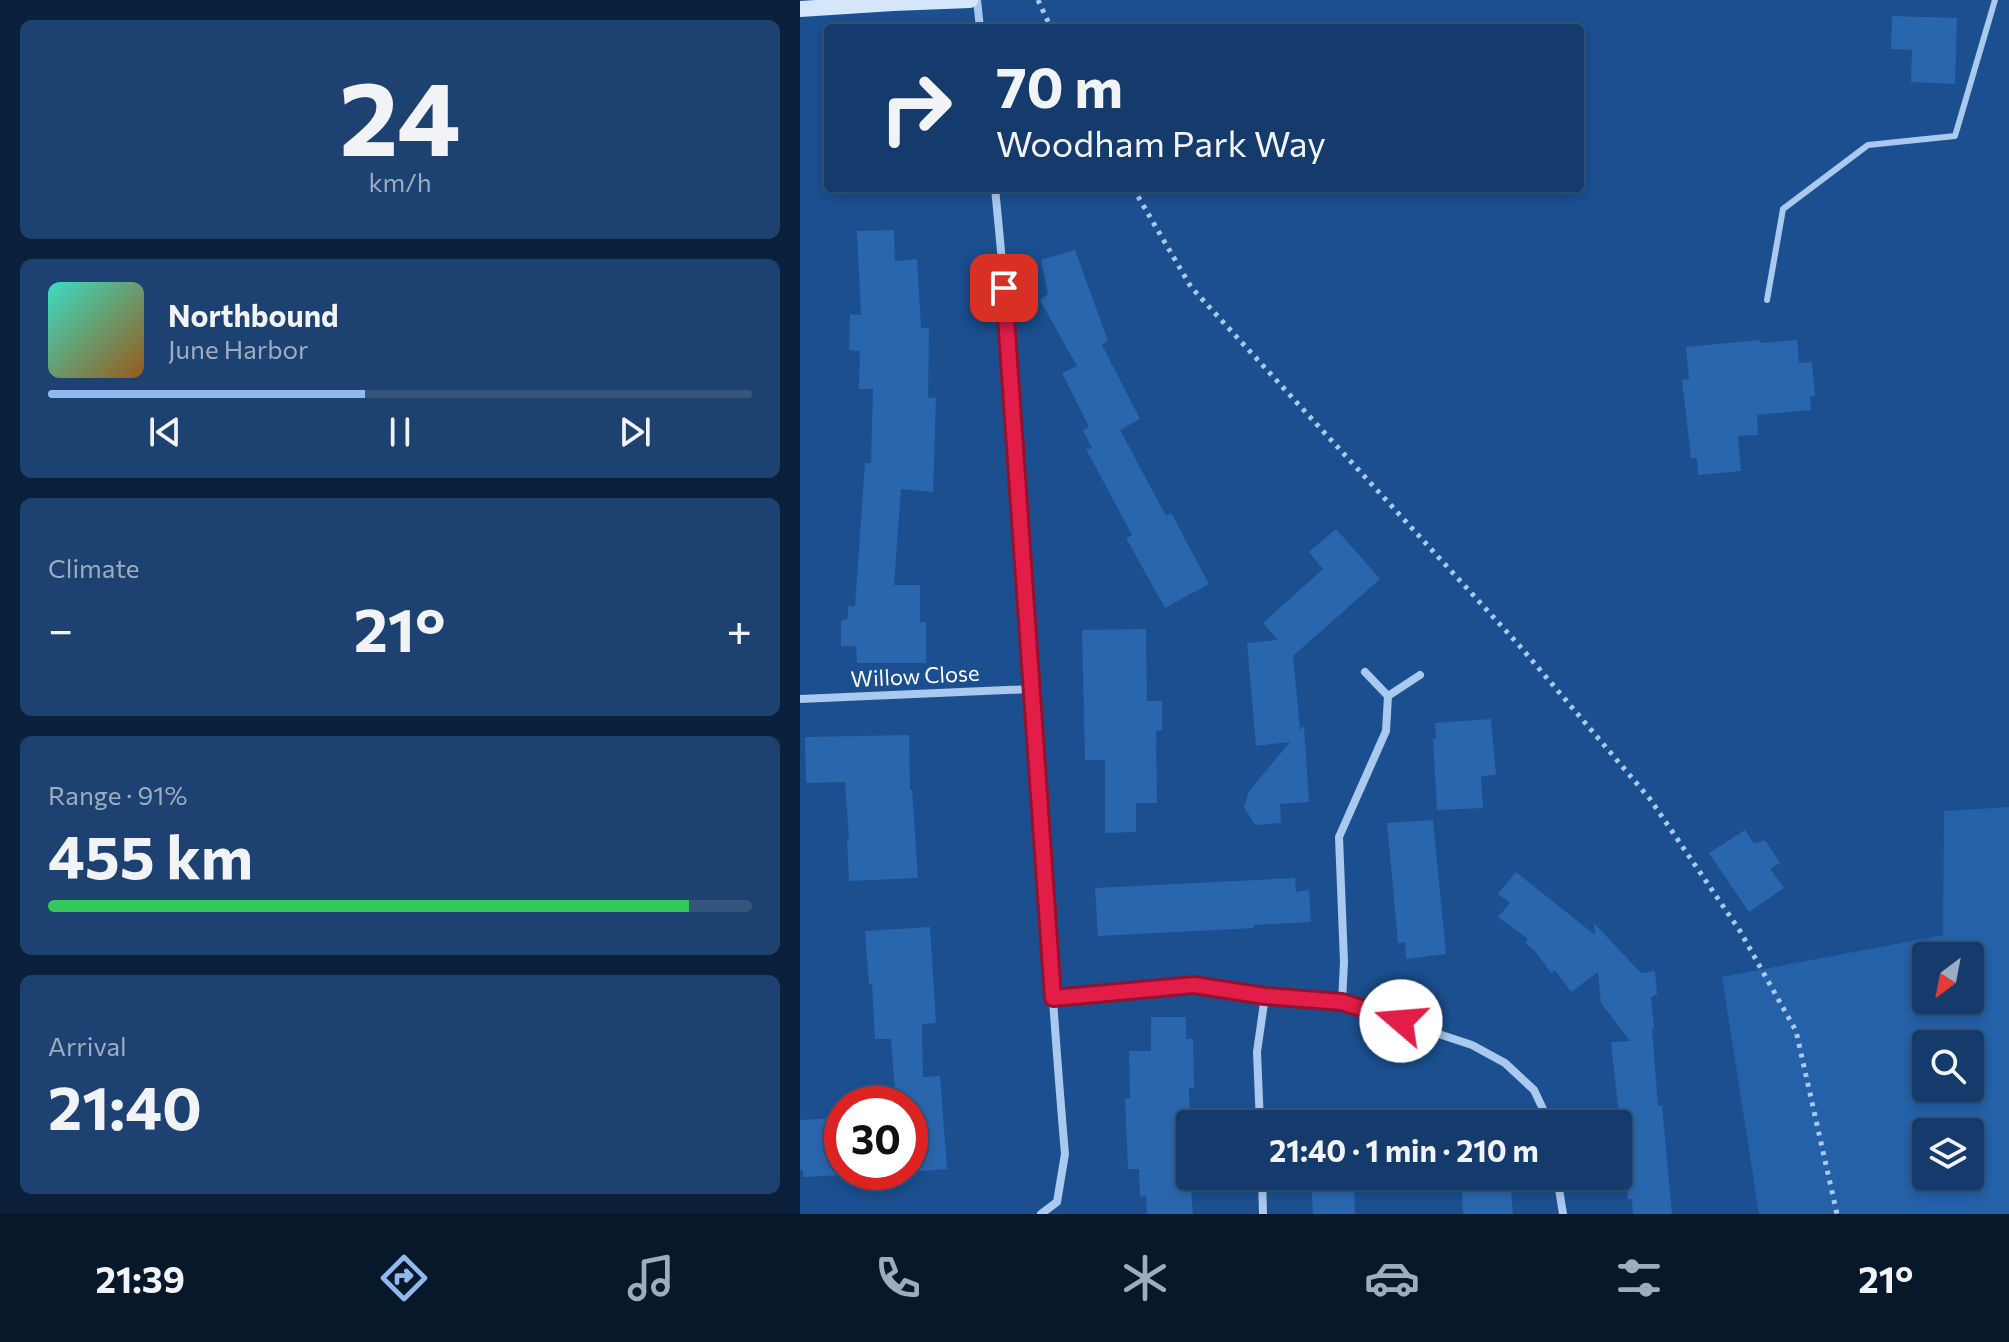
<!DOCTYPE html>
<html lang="en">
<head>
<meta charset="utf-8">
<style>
	:root { --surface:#143b6b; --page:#1d4271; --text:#f1f3f6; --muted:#9dadc1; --line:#33557e; --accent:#90b9f0 }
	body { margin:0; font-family:Commissioner,sans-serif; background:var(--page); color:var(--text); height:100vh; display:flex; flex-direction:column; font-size:30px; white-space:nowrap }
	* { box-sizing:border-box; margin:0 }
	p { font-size:26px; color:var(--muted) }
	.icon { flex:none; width:44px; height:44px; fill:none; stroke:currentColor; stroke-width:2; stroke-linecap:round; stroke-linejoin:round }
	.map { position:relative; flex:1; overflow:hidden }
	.drawer { display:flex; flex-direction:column; gap:20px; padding:20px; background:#0b203b; width:800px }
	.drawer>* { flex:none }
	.banner { position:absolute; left:24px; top:24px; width:760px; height:168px; border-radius:8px; box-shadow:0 4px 12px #0003,0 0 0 2px var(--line); background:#143b6b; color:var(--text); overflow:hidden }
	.needle { width:52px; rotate:212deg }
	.fabs { position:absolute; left:1112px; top:942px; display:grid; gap:16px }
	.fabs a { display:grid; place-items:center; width:72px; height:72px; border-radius:8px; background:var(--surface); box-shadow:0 4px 12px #0003,0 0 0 2px var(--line); font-size:40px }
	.speed { position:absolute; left:24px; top:1086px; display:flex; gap:16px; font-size:40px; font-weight:700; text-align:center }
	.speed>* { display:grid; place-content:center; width:104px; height:104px; border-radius:50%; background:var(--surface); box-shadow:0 4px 12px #0003,0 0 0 2px var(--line); line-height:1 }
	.speed .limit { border:12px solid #d22; background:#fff; color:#111 }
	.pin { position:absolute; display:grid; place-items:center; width:68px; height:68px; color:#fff; margin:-34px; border-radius:16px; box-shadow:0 4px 12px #0006 }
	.me { position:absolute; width:88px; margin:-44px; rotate:288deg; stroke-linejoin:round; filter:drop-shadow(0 0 6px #0008) }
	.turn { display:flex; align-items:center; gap:28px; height:168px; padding:0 40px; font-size:36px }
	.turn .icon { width:104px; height:104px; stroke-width:2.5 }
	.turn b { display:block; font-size:56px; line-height:68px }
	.big { font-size:60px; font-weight:700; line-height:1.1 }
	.drawer .card { flex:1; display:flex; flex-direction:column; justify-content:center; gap:12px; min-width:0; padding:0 28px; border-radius:12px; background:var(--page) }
	.drawer .dial { align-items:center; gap:0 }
	.dial b { font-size:104px; line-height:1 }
	.song { display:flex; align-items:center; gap:24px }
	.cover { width:96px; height:96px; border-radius:12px; background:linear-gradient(135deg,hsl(170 70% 55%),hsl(30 70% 35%)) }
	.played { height:8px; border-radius:4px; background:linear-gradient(90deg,var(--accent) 45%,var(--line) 45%) }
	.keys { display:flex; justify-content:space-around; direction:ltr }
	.heat { display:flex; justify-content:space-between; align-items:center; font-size:44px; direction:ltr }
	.charge { height:12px; border-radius:6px; background:linear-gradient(90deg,#34c759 91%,var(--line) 0) }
	.trip { position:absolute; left:376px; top:1110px; width:456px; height:80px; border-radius:8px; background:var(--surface); box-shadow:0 4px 12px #0003,0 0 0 2px var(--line); font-weight:700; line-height:80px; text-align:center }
	.tab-bar { display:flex; height:128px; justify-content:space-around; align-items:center; background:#08182b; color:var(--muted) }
	.tab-bar .icon { width:56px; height:56px }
	.tab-bar .current { color:var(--accent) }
	.tab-bar b { font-size:36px; color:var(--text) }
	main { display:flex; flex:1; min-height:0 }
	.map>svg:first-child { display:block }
	.green { fill:#2461a8; fill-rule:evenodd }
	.building { fill:#2a66ad }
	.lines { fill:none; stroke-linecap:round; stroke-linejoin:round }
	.path { stroke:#a9c9ee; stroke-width:5; stroke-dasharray:4 6; stroke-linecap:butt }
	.service { stroke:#a9c9ee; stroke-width:6 }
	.minor { stroke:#a9c9ee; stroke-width:8 }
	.secondary { stroke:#d6e6fa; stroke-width:16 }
	.route-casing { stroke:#92132f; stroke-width:20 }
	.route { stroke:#e11d48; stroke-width:14 }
	.labels { text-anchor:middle; stroke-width:8; stroke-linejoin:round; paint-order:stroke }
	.street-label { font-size:22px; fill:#fff; stroke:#1b4f8f }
</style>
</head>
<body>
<main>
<section class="drawer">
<div class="card dial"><b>24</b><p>km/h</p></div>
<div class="card">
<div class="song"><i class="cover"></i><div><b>Northbound</b><p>June Harbor</p></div></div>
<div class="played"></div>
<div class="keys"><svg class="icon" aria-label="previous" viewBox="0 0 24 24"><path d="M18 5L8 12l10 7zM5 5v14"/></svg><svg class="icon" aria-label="pause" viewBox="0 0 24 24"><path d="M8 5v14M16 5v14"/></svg><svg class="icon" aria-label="next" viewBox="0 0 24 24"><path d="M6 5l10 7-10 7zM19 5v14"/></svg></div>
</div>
<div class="card"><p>Climate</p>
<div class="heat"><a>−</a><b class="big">21°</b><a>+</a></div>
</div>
<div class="card"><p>Range · 91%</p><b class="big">455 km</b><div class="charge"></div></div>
<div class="card"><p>Arrival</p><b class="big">21:40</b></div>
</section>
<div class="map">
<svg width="1209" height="1214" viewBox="0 0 1209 1214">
	<rect width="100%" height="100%" fill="#1b4f8f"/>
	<!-- green -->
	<path class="green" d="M1209 807V1214H959L922 977 1143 935 1144 811ZM1126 956H1170V1000H1126ZM1126 1044H1170V1088H1126ZM1126 1132H1170V1176H1126Z"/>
	<!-- building -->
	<path class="building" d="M1092 16 1157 18 1155 84 1111 82 1112 50 1091 49Z
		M94 230 95 261 117 259 121 328H129L128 398H136L133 492 101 489 94 585H120V622H126V663H57L56 646H41V621L48 618V606H55L65 463H71L73 389H59L60 351 49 350 50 314 61 315 57 231Z
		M275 250 308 341 302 345 340 419 320 430 366 516 371 513 409 584 365 608 326 538 332 535 286 449 292 448 283 430 289 427 262 373 277 366 240 300 248 294 241 260Z
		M960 340V343L997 340 999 363 1012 362 1015 396 1010 397 1011 410 957 415 958 435 938 436 941 471 898 475 897 458H891L882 380 889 379 886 347Z
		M536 529 580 579 493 656 500 730 504 726 509 802 480 804 481 823 455 825 444 807 449 791 490 742 456 746 447 643 478 640 463 623 523 569 509 552Z
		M346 629 347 701H362V730L356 731 357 803H336V832L305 833V760H285L282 630Z
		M691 719 696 775 681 776 683 808 637 810 633 739H636L635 723Z
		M109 735 110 790H112L118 878 49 881 47 839H49L45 782 6 783 5 737Z
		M633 820 646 954 606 959 605 942 598 943 587 823Z
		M945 830 954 844 965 840 980 863 970 869 984 888 949 912 909 853Z
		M716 872 795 935 794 923 841 973 855 971 857 994 851 997 854 1029H852L858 1106H862L872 1214H833L832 1199H828L811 1042 830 1041 801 1003 798 972 771 992 755 970 751 973 736 952 725 943 728 939 698 917 710 903 698 894Z
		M495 878 496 892 509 890 511 922 454 925V928L298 936 295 888Z
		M130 927 136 1023 122 1024 123 1077 140 1076 147 1169 110 1172V1104H96L91 1039H75L72 984H69L65 931Z
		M351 1017H386V1039H393L394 1088H389L390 1176 393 1214H347L346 1196 340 1197 339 1169H328L325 1099 330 1098 329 1051H351Z
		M40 1118 43 1175 3 1177V1170H0V1120Z
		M511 1176H554L555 1214H513Z
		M661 1176H710L713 1214H663Z"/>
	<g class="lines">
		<!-- path -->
		<path class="path" d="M238 0 251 28
			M333 188 391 287 718 644 850 799 940 931 996 1031 1037 1214"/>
		<!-- service -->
		<path class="service" d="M967 300 983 209 1068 145 1155 136 1195 0"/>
		<!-- minor -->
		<path class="minor" d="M177 0 180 28
			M195 188C227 509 237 832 265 1154L257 1202 241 1214
			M565 672 588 696 620 675
			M0 699 232 689
			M253 998 394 985 465 996 542 1002 672 1045 705 1063 734 1090 750 1124
			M542 1002 544 962 539 837 586 731 588 696
			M460 1124 457 1052 465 996
			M462 1176 463 1214
			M757 1176 763 1214"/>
		<!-- secondary -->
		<path class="secondary" d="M0 9 93 3 170 0"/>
	</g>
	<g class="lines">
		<!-- route casing -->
		<g class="route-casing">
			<path id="route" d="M204 288 253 998 394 985 465 996 542 1002 601 1021"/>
		</g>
		<!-- route -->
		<use href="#route" class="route"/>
	</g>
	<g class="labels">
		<!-- street labels -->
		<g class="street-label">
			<text transform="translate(115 676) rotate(-3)" y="8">Willow Close</text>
		</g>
	</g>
</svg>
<div class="fabs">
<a><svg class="needle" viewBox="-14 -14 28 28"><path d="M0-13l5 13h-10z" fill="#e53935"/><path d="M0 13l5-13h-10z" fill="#9dadc1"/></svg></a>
<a><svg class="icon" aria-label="search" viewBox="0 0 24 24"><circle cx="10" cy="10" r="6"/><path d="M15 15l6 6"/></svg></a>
<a><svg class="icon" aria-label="layers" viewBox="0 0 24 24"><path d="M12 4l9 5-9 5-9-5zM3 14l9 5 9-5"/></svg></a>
</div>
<div class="speed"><div class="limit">30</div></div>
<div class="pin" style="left:204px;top:288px;background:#d93025"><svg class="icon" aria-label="arrive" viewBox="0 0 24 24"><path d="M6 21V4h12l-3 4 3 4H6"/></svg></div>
<svg class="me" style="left:601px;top:1021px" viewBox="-20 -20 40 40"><circle r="19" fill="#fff"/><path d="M0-13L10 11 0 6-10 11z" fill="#e11d48"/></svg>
<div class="trip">21:40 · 1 min · 210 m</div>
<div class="banner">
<div class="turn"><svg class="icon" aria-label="right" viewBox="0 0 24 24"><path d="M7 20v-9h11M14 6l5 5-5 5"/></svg><div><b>70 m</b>Woodham Park Way</div></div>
</div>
</div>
</main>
<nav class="tab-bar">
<b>21:39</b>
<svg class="icon current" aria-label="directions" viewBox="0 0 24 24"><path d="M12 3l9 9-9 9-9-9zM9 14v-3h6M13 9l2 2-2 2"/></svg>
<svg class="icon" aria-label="music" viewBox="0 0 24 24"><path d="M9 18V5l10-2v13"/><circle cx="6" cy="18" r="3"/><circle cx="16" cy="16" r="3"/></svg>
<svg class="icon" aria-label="phone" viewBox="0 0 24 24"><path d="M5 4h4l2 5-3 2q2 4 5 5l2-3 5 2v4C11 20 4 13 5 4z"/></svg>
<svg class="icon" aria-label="climate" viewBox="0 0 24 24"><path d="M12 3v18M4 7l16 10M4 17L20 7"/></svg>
<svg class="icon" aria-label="car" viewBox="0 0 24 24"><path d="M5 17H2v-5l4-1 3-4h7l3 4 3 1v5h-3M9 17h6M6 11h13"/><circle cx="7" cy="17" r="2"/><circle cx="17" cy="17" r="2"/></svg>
<svg class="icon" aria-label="filters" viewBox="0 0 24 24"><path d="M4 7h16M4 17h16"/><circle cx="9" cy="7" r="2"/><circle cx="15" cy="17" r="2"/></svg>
<b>21°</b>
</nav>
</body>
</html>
